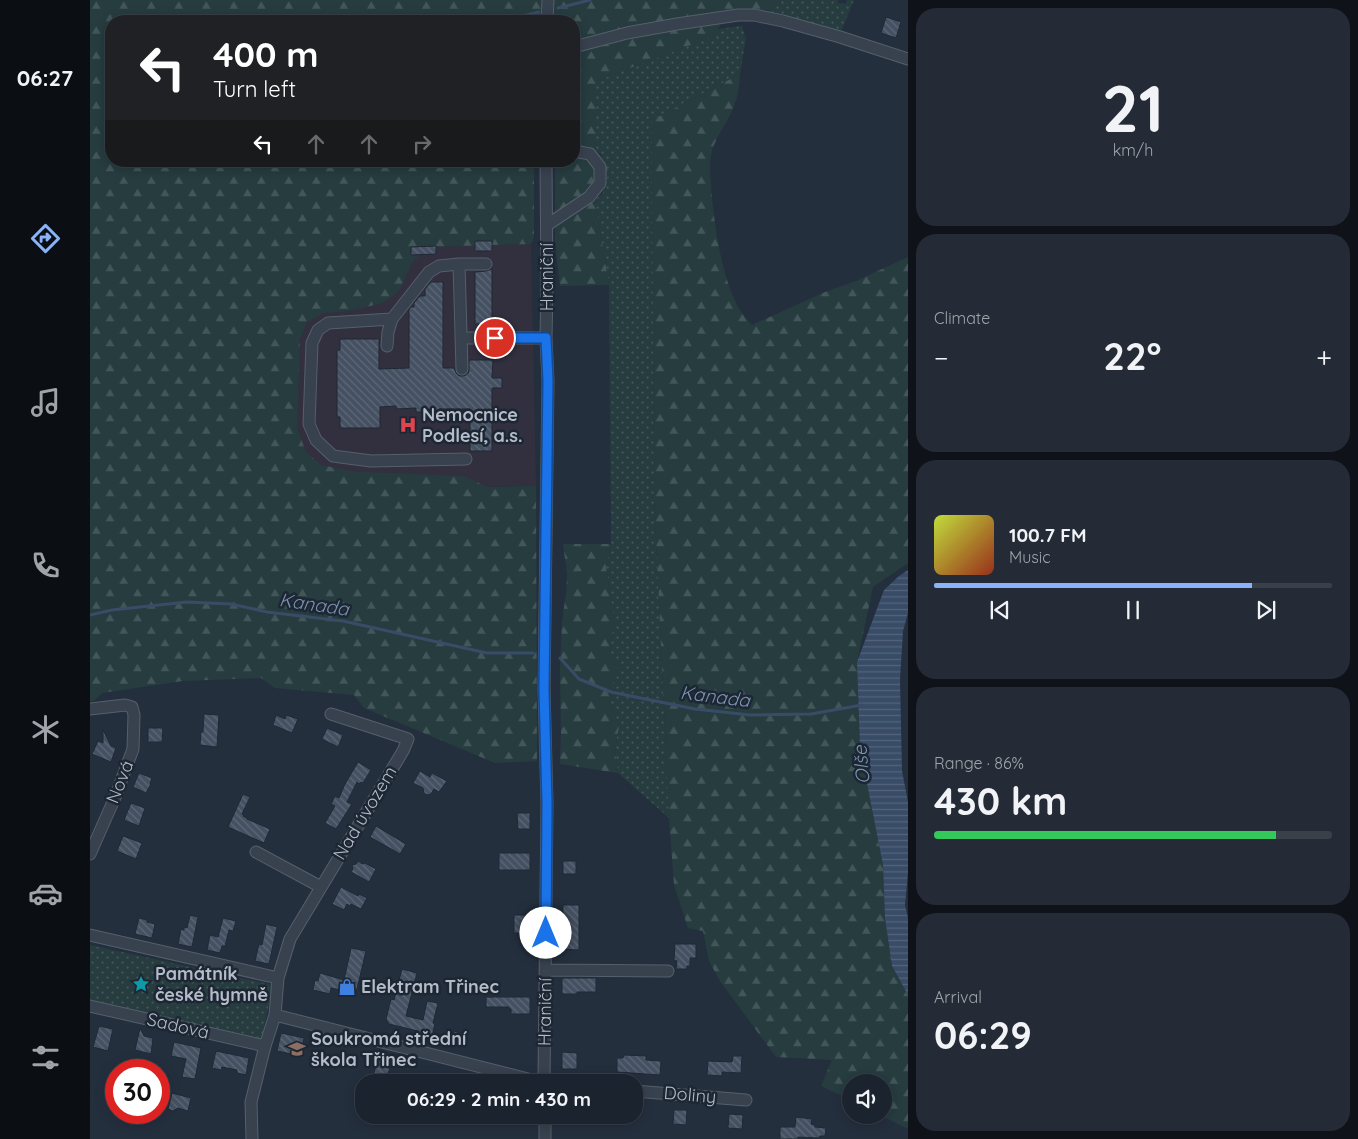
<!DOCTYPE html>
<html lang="en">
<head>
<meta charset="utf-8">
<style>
	:root { --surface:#1b232e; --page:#242b36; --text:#f1f3f6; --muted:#a0a4aa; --line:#39404a; --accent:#8ab4f8 }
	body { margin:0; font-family:Quicksand,sans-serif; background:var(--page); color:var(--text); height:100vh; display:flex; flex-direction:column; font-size:19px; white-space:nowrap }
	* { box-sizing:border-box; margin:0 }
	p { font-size:16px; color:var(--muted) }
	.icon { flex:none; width:28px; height:28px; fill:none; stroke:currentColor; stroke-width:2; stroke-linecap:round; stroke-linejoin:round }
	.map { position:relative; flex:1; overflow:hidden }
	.sheet { display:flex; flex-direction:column; gap:8px; padding:8px; background:#0f1319; width:450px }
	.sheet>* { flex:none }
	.banner { position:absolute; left:15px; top:15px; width:475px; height:152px; border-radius:20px; box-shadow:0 2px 12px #0003,0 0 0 1px var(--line); background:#202124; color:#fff; overflow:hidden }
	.buttons { position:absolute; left:752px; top:1074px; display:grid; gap:10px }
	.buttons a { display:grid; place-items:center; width:50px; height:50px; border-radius:50%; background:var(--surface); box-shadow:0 2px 12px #0003,0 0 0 1px var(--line); font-size:25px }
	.speed { position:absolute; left:15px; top:1059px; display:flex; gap:10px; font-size:25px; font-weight:700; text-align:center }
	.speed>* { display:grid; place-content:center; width:65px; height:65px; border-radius:50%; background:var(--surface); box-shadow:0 2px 12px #0003,0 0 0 1px var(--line); line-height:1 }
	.speed .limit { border:8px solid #d22; background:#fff; color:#111 }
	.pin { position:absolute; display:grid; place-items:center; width:42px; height:42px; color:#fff; margin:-21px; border:2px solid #fff; border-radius:50%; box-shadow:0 1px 5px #0007 }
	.me { position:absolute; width:55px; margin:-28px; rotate:0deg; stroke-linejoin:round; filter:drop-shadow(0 0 4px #0008) }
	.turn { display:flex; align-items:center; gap:18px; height:105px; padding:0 25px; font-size:22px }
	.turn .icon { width:65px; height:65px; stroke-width:2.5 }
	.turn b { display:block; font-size:35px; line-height:42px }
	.lanes { display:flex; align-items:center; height:48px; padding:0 25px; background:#0003; justify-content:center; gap:25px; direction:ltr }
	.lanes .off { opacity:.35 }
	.big { font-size:38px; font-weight:700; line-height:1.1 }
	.sheet .card { flex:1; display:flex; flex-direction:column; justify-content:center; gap:8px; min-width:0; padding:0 18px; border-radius:20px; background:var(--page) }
	.sheet .dial { align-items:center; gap:0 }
	.dial b { font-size:65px; line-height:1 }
	.song { display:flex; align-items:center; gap:15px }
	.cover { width:60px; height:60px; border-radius:8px; background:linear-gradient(135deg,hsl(70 70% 55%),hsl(10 70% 35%)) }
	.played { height:5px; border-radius:2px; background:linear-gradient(90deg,var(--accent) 80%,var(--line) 80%) }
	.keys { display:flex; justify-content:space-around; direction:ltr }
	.heat { display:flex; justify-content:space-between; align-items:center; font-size:28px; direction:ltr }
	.charge { height:8px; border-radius:4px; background:linear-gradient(90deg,#34c759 86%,var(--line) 0) }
	.trip { position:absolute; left:265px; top:1074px; width:288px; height:50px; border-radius:20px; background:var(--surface); box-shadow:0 2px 12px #0003,0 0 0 1px var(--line); font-weight:700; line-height:50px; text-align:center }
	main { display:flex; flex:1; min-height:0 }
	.tabs { display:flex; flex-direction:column; width:90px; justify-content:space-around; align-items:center; background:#0b0e12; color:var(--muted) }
	.tabs .icon { width:35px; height:35px }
	.tabs .current { color:var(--accent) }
	.tabs b { font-size:22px; color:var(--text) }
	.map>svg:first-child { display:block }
	.medical { fill:#32303f }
	.green { fill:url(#green-dots) }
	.forest { fill:url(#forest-firs) }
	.water { fill:url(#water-rules) }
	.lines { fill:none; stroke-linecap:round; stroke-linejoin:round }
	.stream { stroke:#394c67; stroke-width:3 }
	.building { fill:url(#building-back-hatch); stroke:#1f2835 }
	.minor-casing { stroke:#565f6c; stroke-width:13 }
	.minor { stroke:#38414e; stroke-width:11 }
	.route-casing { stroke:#114b97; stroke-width:12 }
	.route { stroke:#1a73e8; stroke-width:9 }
	.labels { text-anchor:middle; stroke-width:5; stroke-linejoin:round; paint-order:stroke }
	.street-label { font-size:18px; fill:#b4bcc9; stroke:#1d2633 }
	.poi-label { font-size:18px; font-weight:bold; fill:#b4bcc9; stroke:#1d2633; text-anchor:start }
	.water-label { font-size:19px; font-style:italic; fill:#7c92b1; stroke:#1d2633 }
</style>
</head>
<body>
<main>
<nav class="tabs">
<b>06:27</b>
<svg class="icon current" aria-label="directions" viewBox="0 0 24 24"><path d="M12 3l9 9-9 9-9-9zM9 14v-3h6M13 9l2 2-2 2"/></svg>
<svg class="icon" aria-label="music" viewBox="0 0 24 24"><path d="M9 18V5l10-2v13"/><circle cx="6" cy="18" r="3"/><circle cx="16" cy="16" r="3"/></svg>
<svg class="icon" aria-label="phone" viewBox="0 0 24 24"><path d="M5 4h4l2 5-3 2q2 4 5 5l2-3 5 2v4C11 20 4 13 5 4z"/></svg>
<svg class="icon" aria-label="climate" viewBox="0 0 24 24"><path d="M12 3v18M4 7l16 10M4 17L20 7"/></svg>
<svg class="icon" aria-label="car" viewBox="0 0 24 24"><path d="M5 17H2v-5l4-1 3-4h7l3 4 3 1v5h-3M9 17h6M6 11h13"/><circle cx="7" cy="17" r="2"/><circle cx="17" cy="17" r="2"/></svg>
<svg class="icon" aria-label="filters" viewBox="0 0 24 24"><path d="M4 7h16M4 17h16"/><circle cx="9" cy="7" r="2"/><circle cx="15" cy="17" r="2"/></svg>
</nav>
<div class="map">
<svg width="818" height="1139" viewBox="0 0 818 1139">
	<defs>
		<pattern id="green-dots" width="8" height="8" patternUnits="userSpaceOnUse" patternTransform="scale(1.25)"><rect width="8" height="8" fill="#263c3f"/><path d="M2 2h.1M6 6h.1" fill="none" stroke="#435659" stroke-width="1.8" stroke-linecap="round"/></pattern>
		<pattern id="forest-firs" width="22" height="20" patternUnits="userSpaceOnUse" patternTransform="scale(1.25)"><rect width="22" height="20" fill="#263c3f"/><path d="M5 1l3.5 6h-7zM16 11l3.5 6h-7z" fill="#435659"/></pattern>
		<pattern id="water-rules" width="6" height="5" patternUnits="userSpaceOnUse" patternTransform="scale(1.25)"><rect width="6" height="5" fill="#394c67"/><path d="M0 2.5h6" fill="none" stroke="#53647b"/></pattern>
		<pattern id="building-back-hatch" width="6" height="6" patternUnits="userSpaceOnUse" patternTransform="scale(1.25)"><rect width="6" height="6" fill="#455162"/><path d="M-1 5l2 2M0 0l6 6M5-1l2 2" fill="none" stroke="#5d6877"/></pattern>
	</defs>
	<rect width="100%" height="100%" fill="#242f3e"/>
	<!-- medical -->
	<path class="medical" d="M441 244 446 486 193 489 190 247H337Z"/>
	<!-- green -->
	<path class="green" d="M692 0H748V3L756 4 757 0H764L751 32 706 22 677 12 687 2Z
		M652 26 656 39 650 74 562 120 564 496 579 818 528 773 525 748 529 727 520 701 521 686 527 675 521 656V641L524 621 516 567 521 544 519 285 505 200 513 193 511 154 506 151V81L624 36 628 29Z
		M0 945 183 985 171 1041 0 1004Z"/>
	<!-- forest -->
	<path class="forest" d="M0 0H692L687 2 679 10 638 11 624 36 506 81V151C523 165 520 186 505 200L519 285 470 286 465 241V161H484V21H21V161H444V237L441 244 337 247 321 264 309 291 293 303 258 311 233 313 217 322 210 338 207 428 216 452 231 465 266 472 374 476 397 487 446 486 447 761 405 763 274 708 264 695 185 688 171 678 93 681 12 693 4 701H0Z
		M650 74C649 86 648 99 642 111 636 125 623 140 621 156 619 165 620 175 621 183 623 217 629 258 640 289 645 302 652 316 662 325L735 292 766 281 818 257V563L783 587 767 662 770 748 793 865 795 918 802 966 818 995V1129L790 1115H794V1082H761V1100L731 1086 742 1060 686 1057 630 981 619 961 613 931 598 928 584 885 579 818 564 496 562 120Z
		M473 544H521L516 567 524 621 521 641V656L529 666 527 675 521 686 520 701 529 727 525 748 528 773 470 764 471 734 470 668 472 622 476 593 477 574Z"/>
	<!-- water -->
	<path class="water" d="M818 570V613L813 631 810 679 812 771 818 802V872L815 905 818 918V995L802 966 795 918 793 865 770 748 767 662 794 590 809 576Z"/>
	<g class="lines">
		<!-- stream -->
		<path class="stream" d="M468 8 500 0
			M411 21 449 12
			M0 615 22 610 97 602 141 604 177 612 253 621 397 653H443
			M470 658 489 679 521 692 605 709 660 715 721 714 772 705"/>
	</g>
	<!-- building -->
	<path class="building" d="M796 17 811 22 806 38 791 33Z
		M385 241H402V251H385Z
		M346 246V254L321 255V247Z
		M402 269V324H385V272L396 271Z
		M341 282H353V368H364L366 373 369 376H373L376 375 379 372V360H403L402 378H412V388H402V451H380V409H349V412L339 414 335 412H326V408L306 409V406L290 407V428H250V417H247V350H250V339H289V369L319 368V309L321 307H324V303L330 296H335V289Z
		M114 714 129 715 127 747 110 745 111 732H113Z
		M186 715 195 719 196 715 208 719 202 733 183 725Z
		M58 728H73L72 742H58Z
		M237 728 253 735 248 747 232 739Z
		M13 730 21 746 26 748 21 762 2 754 8 741 13 743Z
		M268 762 281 770 273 783 271 782 269 784 267 782 257 802 262 804 246 829 235 823 245 806 241 804 245 796 249 798 255 784Z
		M330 771 340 777 342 773 357 781 349 792 344 789 341 794 337 795 334 793 333 788 323 783Z
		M49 773 62 778 60 783 61 784 56 793 43 787Z
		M153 794 160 797 152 814 154 815 153 816 157 818V819L180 829 174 843 138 827Z
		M41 803 55 808 49 826 34 820Z
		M427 813H440V829H428Z
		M286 826 316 844 310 854 280 837Z
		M33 836 52 843 46 859 27 851Z
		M409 853H440V870H409Z
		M268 861 272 864 275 863 286 869 279 882 261 872 263 869 262 865 266 864Z
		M473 861H486V874H473Z
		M251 887 268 896 269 894 277 898 271 909 261 904 260 906 257 904 254 910 242 904Z
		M473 905H489V950L472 949Z
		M100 915 108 917 102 947 88 944 91 929 94 930V927L97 928Z
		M424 915H436V919H440V933H424Z
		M49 918 57 920V922L65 924 62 938 45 934Z
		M133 918 146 921 143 931 139 930 135 946H132L130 953 117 950 120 935 128 937Z
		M176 924 187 927 179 964 165 961 169 944 172 945Z
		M585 944H606V958H600V966H597V969H586L587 961 584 960Z
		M261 948 276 951 266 993 241 988 240 994 223 990 225 980 228 981 230 973 254 980Z
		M312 969 327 973 316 1016 333 1020 337 1001 348 1003 343 1023H345L342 1037 327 1034 328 1031 299 1024 296 1019 301 999 304 1000Z
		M472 978H506V992H487V994H472Z
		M396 997H440V1014H421V1009H419V1007H396Z
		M9 1026 23 1029 18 1051 3 1047Z
		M50 1028 54 1036 63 1038 61 1054 45 1050Z
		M364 1031 378 1035 375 1046 361 1042Z
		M191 1033 214 1038 211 1056 187 1051Z
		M84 1042 111 1048 105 1079 92 1077 96 1059 81 1056Z
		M126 1051 159 1058 156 1075 147 1073V1070L132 1067 131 1070 122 1068Z
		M472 1052 487 1053V1069H472Z
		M534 1055 556 1056V1060L571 1061 570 1075 527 1072V1058H533Z
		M643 1056H652L651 1073 632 1072V1076L617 1075 618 1061 642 1062Z
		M288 1057 302 1061 297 1077 284 1073Z
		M351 1073 378 1079V1082H349Z
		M82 1093 101 1098 98 1111 88 1108 83 1111 78 1109Z
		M584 1110H597L596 1125 583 1124Z
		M639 1114 653 1115 652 1129 638 1128Z
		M706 1117 722 1119 721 1124 725 1125V1127L736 1128 735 1136H730L729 1138 708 1137V1139H690V1127H705Z"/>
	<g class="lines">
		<!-- minor casing -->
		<g class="minor-casing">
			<path id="minor" d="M457 21 458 0
				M484 47 537 33 587 24 648 15H664L693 21 750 37 818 59
				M457 225 499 197 510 183V167L500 154 484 151
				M302 319 238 323 228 330 222 343 219 424 226 440 243 456 281 461 376 459
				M371 338H456
				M297 346 298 332 302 319 339 272 349 266 369 264
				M372 369 369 264H396
				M0 709 35 705 42 707 44 715 43 749 26 795 0 854
				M166 852 231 887
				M0 935 188 978
				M456 970 578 971
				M0 1006 175 1046
				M185 1015 450 1082
				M454 1082 457 804 454 689 458 381 456 338 457 287 456 161
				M544 1091 656 1100
				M455 1115V1139
				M162 1139 161 1102 175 1046 185 1015 188 978 200 939 313 751 318 739 241 714"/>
		</g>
		<!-- minor -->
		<use href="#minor" class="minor"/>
	</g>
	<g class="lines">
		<!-- route casing -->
		<g class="route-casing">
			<path id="route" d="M405 338H456L458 381 454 689 457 804 456 933"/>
		</g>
		<!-- route -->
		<use href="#route" class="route"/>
	</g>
	<!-- icons -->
	<defs>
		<g id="hospital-bare" transform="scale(1.35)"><path d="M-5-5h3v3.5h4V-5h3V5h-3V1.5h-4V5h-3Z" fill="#e0444e" stroke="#1d2633" stroke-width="2.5" paint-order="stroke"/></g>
		<g id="sight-bare" transform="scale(1.35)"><path d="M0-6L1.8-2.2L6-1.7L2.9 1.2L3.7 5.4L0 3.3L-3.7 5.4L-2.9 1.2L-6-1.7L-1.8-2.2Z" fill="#0f9aa8" stroke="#1d2633" stroke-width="2.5" paint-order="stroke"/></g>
		<g id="shop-bare" transform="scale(1.35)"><path d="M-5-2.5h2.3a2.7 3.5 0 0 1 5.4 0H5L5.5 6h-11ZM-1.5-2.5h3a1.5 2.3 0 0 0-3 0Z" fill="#3f7fe0" stroke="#1d2633" stroke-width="2.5" paint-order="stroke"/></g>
		<g id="university-bare" transform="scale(1.35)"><path d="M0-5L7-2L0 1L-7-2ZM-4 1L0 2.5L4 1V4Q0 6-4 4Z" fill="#8d6e63" stroke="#1d2633" stroke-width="2.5" paint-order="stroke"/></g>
	</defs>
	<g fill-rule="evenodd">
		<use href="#hospital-bare" x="318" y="425"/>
		<use href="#sight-bare" x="51" y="984"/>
		<use href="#shop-bare" x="257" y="987"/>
		<use href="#university-bare" x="207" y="1049"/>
	</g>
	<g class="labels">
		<!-- street labels -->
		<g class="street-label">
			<text transform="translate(457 277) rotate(-90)" y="6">Hraniční</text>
			<text transform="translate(30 782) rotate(-68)" y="6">Nová</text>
			<text transform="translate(275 813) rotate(-59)" y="6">Nad úvozem</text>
			<text transform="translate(455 1012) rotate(-89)" y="6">Hraniční</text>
			<text transform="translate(88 1026) rotate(13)" y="6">Sadová</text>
			<text transform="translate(600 1095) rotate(5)" y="6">Doliny</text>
		</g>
		<!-- poi labels -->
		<g class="poi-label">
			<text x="332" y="421">Nemocnice<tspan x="332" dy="21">Podlesí, a.s.</tspan></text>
			<text x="65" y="980">Památník<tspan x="65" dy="21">české hymně</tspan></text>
			<text x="271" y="993">Elektram Třinec</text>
			<text x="221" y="1045">Soukromá střední<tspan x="221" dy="21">škola Třinec</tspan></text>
		</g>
		<!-- water labels -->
		<g class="water-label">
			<text transform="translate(224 604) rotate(8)" y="7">Kanada</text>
			<text transform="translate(625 696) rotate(7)" y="7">Kanada</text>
			<text transform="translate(771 765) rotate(-95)" y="7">Olše</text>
		</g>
	</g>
</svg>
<div class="buttons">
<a><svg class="icon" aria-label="sound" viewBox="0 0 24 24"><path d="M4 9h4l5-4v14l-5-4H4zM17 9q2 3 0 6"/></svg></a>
</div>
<div class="speed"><div class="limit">30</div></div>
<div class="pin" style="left:405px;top:338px;background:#d93025"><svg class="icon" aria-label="arrive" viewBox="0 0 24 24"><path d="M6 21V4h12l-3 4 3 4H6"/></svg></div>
<svg class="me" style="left:456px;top:933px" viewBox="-20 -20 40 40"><circle r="19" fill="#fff"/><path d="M0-13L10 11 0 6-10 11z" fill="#1a73e8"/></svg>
<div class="trip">06:29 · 2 min · 430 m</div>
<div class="banner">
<div class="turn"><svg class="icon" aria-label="left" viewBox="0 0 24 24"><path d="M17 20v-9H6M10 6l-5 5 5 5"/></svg><div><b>400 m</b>Turn left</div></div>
<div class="lanes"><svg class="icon" aria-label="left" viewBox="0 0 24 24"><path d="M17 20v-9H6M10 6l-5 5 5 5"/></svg><svg class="icon off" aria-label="ahead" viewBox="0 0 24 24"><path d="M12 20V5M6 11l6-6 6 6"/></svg><svg class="icon off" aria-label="ahead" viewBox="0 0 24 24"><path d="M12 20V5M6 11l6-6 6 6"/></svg><svg class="icon off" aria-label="right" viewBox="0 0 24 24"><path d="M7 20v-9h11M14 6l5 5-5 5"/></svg></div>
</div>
</div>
<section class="sheet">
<div class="card dial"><b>21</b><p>km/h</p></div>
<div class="card"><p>Climate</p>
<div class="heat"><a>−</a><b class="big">22°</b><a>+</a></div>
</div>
<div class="card">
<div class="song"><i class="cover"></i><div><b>100.7 FM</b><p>Music</p></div></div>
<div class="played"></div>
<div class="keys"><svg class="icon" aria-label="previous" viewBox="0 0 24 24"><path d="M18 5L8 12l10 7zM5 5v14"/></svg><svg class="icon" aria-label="pause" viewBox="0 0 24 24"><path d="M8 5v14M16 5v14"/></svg><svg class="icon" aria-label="next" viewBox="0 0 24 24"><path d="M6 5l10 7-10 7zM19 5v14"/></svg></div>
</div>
<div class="card"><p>Range · 86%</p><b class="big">430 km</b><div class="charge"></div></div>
<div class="card"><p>Arrival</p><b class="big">06:29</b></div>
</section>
</main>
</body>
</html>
